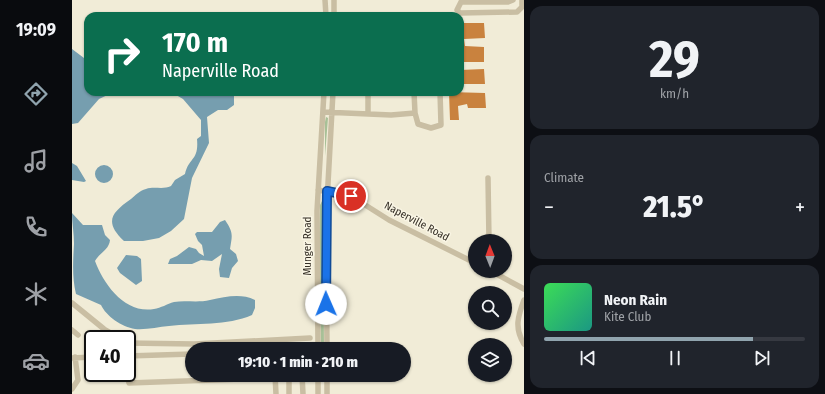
<!DOCTYPE html>
<html lang="en">
<head>
<meta charset="utf-8">
<style>
	:root { --surface:#171b24; --page:#20242c; --text:#f1f3f6; --muted:#9ea1a6; --line:#363941; --accent:#90a4ae }
	body { margin:0; font-family:"Fira Sans Condensed",sans-serif; background:var(--page); color:var(--text); height:100vh; display:flex; flex-direction:column; font-size:15px; white-space:nowrap }
	* { box-sizing:border-box; margin:0 }
	p { font-size:13px; color:var(--muted) }
	.icon { flex:none; width:22px; height:22px; fill:none; stroke:currentColor; stroke-width:2; stroke-linecap:round; stroke-linejoin:round }
	.map { position:relative; flex:1; overflow:hidden }
	.details { display:flex; flex-direction:column; gap:6px; padding:6px; background:#0d0f14; width:301px }
	.details>* { flex:none }
	.top-card { position:absolute; left:12px; top:12px; width:380px; height:84px; border-radius:12px; box-shadow:0 1px 3px #0004; background:#0b6e4f; color:#fff; overflow:hidden }
	.needle { width:26px; rotate:359deg }
	.controls { position:absolute; left:396px; top:234px; display:grid; gap:8px }
	.controls a { display:grid; place-items:center; width:44px; height:44px; border-radius:50%; background:var(--surface); box-shadow:0 1px 3px #0004; font-size:20px }
	.speed { position:absolute; left:12px; top:330px; display:flex; gap:8px; font-size:20px; font-weight:700; text-align:center }
	.speed>* { display:grid; place-content:center; width:52px; height:52px; border-radius:50%; background:var(--surface); box-shadow:0 1px 3px #0004; line-height:1 }
	.speed .limit { border:2px solid #111; border-radius:6px; background:#fff; color:#111 }
	.pin { position:absolute; display:grid; place-items:center; width:34px; height:34px; color:#fff; margin:-17px; border:2px solid #fff; border-radius:50%; box-shadow:0 1px 4px #0007 }
	.me { position:absolute; width:44px; margin:-22px; rotate:359deg; stroke-linejoin:round; filter:drop-shadow(0 0 3px #0008) }
	.turn { display:flex; align-items:center; gap:14px; height:84px; padding:0 12px; font-size:18px }
	.turn .icon { width:52px; height:52px; stroke-width:2.5 }
	.turn b { display:block; font-size:28px; line-height:34px }
	.big { font-size:30px; font-weight:800; line-height:1.1 }
	.details .widget { flex:1; display:flex; flex-direction:column; justify-content:center; gap:6px; min-width:0; padding:0 14px; border-radius:12px; background:var(--page) }
	.details .dial { align-items:center; gap:0 }
	.dial b { font-size:52px; line-height:1 }
	.song { display:flex; align-items:center; gap:12px }
	.cover { width:48px; height:48px; border-radius:6px; background:linear-gradient(135deg,hsl(130 70% 55%),hsl(170 70% 35%)) }
	.played { height:4px; border-radius:2px; background:linear-gradient(90deg,var(--accent) 80%,var(--line) 80%) }
	.keys { display:flex; justify-content:space-around; direction:ltr }
	.heat { display:flex; justify-content:space-between; align-items:center; font-size:22px; direction:ltr }
	.trip { position:absolute; left:113px; top:342px; width:226px; height:40px; border-radius:20px; background:var(--surface); box-shadow:0 1px 3px #0004; font-weight:800; line-height:40px; text-align:center }
	main { display:flex; flex:1; min-height:0 }
	.dock { display:flex; flex-direction:column; width:72px; justify-content:space-around; align-items:center; background:#090b0e; color:var(--muted) }
	.dock .icon { width:28px; height:28px }
	.dock .on { color:var(--accent) }
	.dock b { font-size:18px; color:var(--text) }
	.map>svg:first-child { display:block }
	.green { fill:#a8c097 }
	.water { fill:#769eaf }
	.building { fill:#c9823e }
	.lines { fill:none; stroke-linecap:round; stroke-linejoin:round }
	.minor { stroke:#c9bea3; stroke-width:5.5 }
	.route-casing { stroke:#114b97; stroke-width:10 }
	.route { stroke:#1a73e8; stroke-width:7 }
	.labels { text-anchor:middle; stroke-width:3; stroke-linejoin:round; paint-order:stroke }
	.street-label { font-size:11px; fill:#342e25; stroke:#f9f5e4 }
</style>
</head>
<body>
<main>
<nav class="dock">
<b>19:09</b>
<svg class="icon on" aria-label="directions" viewBox="0 0 24 24"><path d="M12 3l9 9-9 9-9-9zM9 14v-3h6M13 9l2 2-2 2"/></svg>
<svg class="icon" aria-label="music" viewBox="0 0 24 24"><path d="M9 18V5l10-2v13"/><circle cx="6" cy="18" r="3"/><circle cx="16" cy="16" r="3"/></svg>
<svg class="icon" aria-label="phone" viewBox="0 0 24 24"><path d="M5 4h4l2 5-3 2q2 4 5 5l2-3 5 2v4C11 20 4 13 5 4z"/></svg>
<svg class="icon" aria-label="climate" viewBox="0 0 24 24"><path d="M12 3v18M4 7l16 10M4 17L20 7"/></svg>
<svg class="icon" aria-label="car" viewBox="0 0 24 24"><path d="M5 17H2v-5l4-1 3-4h7l3 4 3 1v5h-3M9 17h6M6 11h13"/><circle cx="7" cy="17" r="2"/><circle cx="17" cy="17" r="2"/></svg>
</nav>
<div class="map">
<svg width="452" height="394" viewBox="0 0 452 394">
	<rect width="100%" height="100%" fill="#f1ecd7"/>
	<!-- green -->
	<path class="green" d="M254 117 256 118 253 156V122Z
		M251 199 252 349H249L247 240 248 205Z"/>
	<!-- water -->
	<path class="water" d="M0 49 12 58 16 64 14 73 16 92H42L27 99 6 123 0 124Z
		M99 92H162V105L155 110H146L135 117 137 143 120 178 112 219 99 231 87 238 71 241H52C32 222 39 213 59 199 64 195 67 191 74 189 82 186 91 190 99 186L103 180 113 174C117 157 127 161 125 139L129 136V120L111 99Z
		M0 163 5 166 14 181 12 182 0 180Z
		M23 174a9 9 0 1 1 18 0a9 9 0 1 1-18 0Z
		M0 213 11 225H30L33 235 38 240C37 250 28 252 23 261 32 285 53 314 82 309 89 308 95 304 102 302 113 300 126 303 138 300 154 297 168 293 183 300V308L180 315C155 326 124 323 97 326 86 327 74 330 63 329 50 327 34 316 29 305L4 294C0 278 1 261 2 244 2 234 0 223 0 213Z
		M153 220C162 233 160 236 158 249L164 254 166 261 160 268 157 278 148 277 147 269 150 254 140 261 129 260 120 264H96L98 259 105 256 117 247 124 249 127 253 132 256 130 245 126 241 123 234 125 232H140L148 222Z
		M54 255 65 256 69 259 70 281 64 285 48 273 45 268Z"/>
	<!-- building -->
	<path class="building" d="M388 23H412L413 38 392 39 393 46 412 47V62H388Z
		M412 69 413 84H388V70Z
		M377 92 413 93 414 108H396L395 104 386 106 387 120H378Z"/>
	<g class="lines">
		<!-- minor -->
		<path class="minor" d="M253 0 254 16
			M262 0V16
			M441 0 436 2H389L385 10 388 13 445 12 450 7V0
			M342 92 343 113 346 124 359 128 369 125 368 92
			M251 112 319 115 343 113
			M296 113V92
			M416 178 417 241
			M246 190 279 196 317 220 403 263
			M419 271 452 289
			M0 303 32 329 49 339
			M0 330 6 335
			M55 343 122 344 238 338
			M452 344C442 328 446 316 452 300
			M246 349 245 211 252 92
			M255 349 254 220 261 92
			M55 356 120 354
			M0 358 21 357
			M55 373 57 383 169 379 174 375
			M203 375 204 394
			M217 375V394
			M230 375 231 394
			M246 375V394
			M255 375V394
			M0 389 6 380 3 357"/>
	</g>
	<g class="lines">
		<!-- route casing -->
		<g class="route-casing">
			<path id="route" d="M254 304 255 191 279 196"/>
		</g>
		<!-- route -->
		<use href="#route" class="route"/>
	</g>
	<g class="labels">
		<!-- street labels -->
		<g class="street-label">
			<text transform="translate(345 221) rotate(28)" y="4">Naperville Road</text>
			<text transform="translate(235 246) rotate(-90)" y="4">Munger Road</text>
		</g>
	</g>
</svg>
<div class="controls">
<a><svg class="needle" viewBox="-14 -14 28 28"><path d="M0-13l5 13h-10z" fill="#e53935"/><path d="M0 13l5-13h-10z" fill="#9ea1a6"/></svg></a>
<a><svg class="icon" aria-label="search" viewBox="0 0 24 24"><circle cx="10" cy="10" r="6"/><path d="M15 15l6 6"/></svg></a>
<a><svg class="icon" aria-label="layers" viewBox="0 0 24 24"><path d="M12 4l9 5-9 5-9-5zM3 14l9 5 9-5"/></svg></a>
</div>
<div class="speed"><div class="limit">40</div></div>
<div class="pin" style="left:279px;top:196px;background:#d93025"><svg class="icon" aria-label="arrive" viewBox="0 0 24 24"><path d="M6 21V4h12l-3 4 3 4H6"/></svg></div>
<svg class="me" style="left:254px;top:304px" viewBox="-20 -20 40 40"><circle r="19" fill="#fff"/><path d="M0-13L10 11 0 6-10 11z" fill="#1a73e8"/></svg>
<div class="trip">19:10 · 1 min · 210 m</div>
<div class="top-card">
<div class="turn"><svg class="icon" aria-label="right" viewBox="0 0 24 24"><path d="M7 20v-9h11M14 6l5 5-5 5"/></svg><div><b>170 m</b>Naperville Road</div></div>
</div>
</div>
<section class="details">
<div class="widget dial"><b>29</b><p>km/h</p></div>
<div class="widget"><p>Climate</p>
<div class="heat"><a>−</a><b class="big">21.5°</b><a>+</a></div>
</div>
<div class="widget">
<div class="song"><i class="cover"></i><div><b>Neon Rain</b><p>Kite Club</p></div></div>
<div class="played"></div>
<div class="keys"><svg class="icon" aria-label="previous" viewBox="0 0 24 24"><path d="M18 5L8 12l10 7zM5 5v14"/></svg><svg class="icon" aria-label="pause" viewBox="0 0 24 24"><path d="M8 5v14M16 5v14"/></svg><svg class="icon" aria-label="next" viewBox="0 0 24 24"><path d="M6 5l10 7-10 7zM19 5v14"/></svg></div>
</div>
</section>
</main>
</body>
</html>
